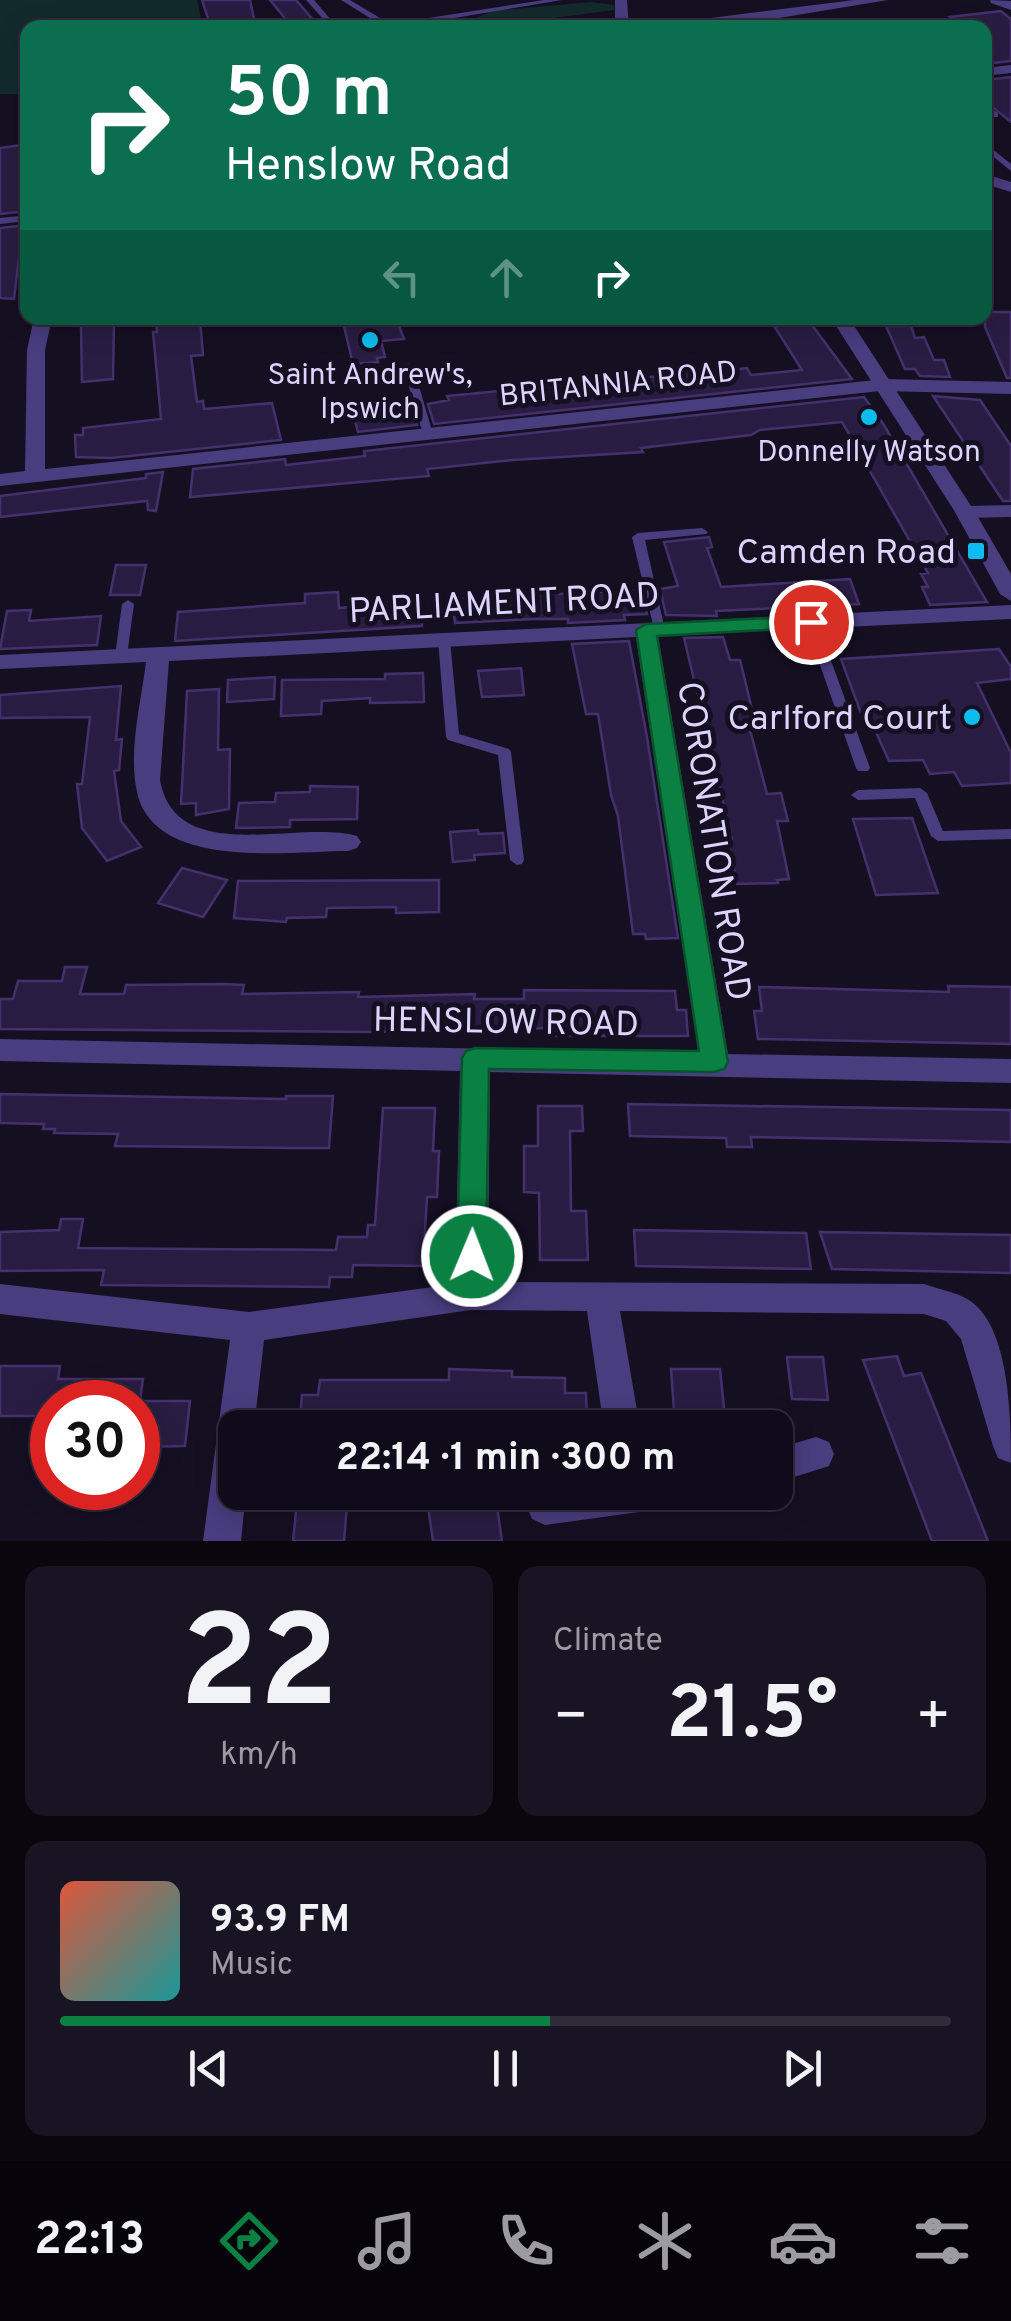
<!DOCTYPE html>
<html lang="en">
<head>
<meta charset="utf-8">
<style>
	:root { --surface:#100b1a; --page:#191423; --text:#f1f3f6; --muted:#9c9ba2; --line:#302b39; --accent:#0b8043 }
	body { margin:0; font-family:Overpass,sans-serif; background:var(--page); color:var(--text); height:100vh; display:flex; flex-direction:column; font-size:38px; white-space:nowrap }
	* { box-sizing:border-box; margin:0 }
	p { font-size:32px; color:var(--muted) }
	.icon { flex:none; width:55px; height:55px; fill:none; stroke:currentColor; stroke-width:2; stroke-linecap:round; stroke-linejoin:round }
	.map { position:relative; height:1541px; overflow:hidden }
	.drawer { display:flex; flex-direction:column; gap:25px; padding:25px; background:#09060e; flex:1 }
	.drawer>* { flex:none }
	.banner { position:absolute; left:20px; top:20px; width:972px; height:305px; border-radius:20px; box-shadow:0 5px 25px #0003,0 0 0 2px var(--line); background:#0b6e4f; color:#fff; overflow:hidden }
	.speed { position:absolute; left:30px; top:1380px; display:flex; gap:20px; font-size:50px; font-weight:700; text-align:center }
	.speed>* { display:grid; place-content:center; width:130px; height:130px; border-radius:50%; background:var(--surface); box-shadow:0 5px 25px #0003,0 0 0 2px var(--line); line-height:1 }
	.speed .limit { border:15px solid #d22; background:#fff; color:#111 }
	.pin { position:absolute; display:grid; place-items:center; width:85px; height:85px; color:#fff; margin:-42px; border:5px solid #fff; border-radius:50%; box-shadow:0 2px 10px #0007 }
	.me { position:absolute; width:110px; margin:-55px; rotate:1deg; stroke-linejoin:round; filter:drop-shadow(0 0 8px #0008) }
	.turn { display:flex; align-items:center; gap:35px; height:210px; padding:0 40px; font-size:45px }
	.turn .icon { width:130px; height:130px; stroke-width:2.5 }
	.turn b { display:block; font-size:70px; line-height:85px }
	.lanes { display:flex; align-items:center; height:95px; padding:0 40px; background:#0003; justify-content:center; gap:50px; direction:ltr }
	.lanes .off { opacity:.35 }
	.big { font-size:75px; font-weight:700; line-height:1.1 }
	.drawer .widget { flex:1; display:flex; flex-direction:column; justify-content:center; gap:15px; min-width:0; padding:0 35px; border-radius:20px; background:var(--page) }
	.drawer .dial { align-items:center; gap:0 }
	.dial b { font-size:130px; line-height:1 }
	.song { display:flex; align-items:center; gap:30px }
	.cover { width:120px; height:120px; border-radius:15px; background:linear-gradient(135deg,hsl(10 70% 55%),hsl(180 70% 35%)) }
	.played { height:10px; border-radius:5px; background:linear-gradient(90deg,var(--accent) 55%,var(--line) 55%) }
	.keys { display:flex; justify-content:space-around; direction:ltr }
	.heat { display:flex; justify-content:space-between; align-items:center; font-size:55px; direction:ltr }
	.drawer .tiles { flex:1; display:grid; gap:25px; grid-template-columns:1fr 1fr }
	.widget:last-child { grid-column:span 2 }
	.trip { position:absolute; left:218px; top:1410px; width:575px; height:100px; border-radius:20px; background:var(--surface); box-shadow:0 5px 25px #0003,0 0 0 2px var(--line); font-weight:700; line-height:100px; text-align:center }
	.tab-bar { display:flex; height:160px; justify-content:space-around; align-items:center; background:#06040a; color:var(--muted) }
	.tab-bar .icon { width:70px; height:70px }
	.tab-bar .selected { color:var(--accent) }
	.tab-bar b { font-size:45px; color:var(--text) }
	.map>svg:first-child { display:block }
	.green { fill:#132a2c }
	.building { fill:#291c42; stroke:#44306d; stroke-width:2.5 }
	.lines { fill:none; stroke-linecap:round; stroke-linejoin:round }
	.service { fill:#483d7f; fill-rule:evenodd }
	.minor { fill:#483d7f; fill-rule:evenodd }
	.tertiary { fill:#483d7f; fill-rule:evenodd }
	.route { fill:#0b8043; stroke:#07532c; stroke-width:2.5 }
	.poi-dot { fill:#0ebbee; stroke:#150f22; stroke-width:4 }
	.labels { text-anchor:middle; stroke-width:10; stroke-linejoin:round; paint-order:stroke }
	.far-poi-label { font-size:30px; fill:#ddd3fd; stroke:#150f22 }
	.far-street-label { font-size:30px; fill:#ddd3fd; stroke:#150f22 }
	.poi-label { font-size:35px; fill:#ddd3fd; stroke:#150f22; text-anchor:end }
	.street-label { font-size:35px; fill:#ddd3fd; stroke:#150f22 }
</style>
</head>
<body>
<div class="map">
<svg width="1011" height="1541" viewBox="0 0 1011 1541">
	<rect width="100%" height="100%" fill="#150f22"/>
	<!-- green -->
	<path class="green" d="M0 0H197L203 27 28 28 27 94H0Z
		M591 2 614 5V10L485 27 431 28 461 25 491 11Z"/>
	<!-- building -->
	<path class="building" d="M202 0H250L256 28H211Z
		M270 0H296L320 28H293Z
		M1001 11 1011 19V61L985 64V28H964L950 17Z
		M1011 77V122L985 101V80Z
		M28 144V211L0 214V148Z
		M28 225V249H20L14 299 0 298V228Z
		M985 312H1011V378H1007L985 327Z
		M156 318H200L203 355 191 356 197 402 203 401 204 409 272 403 281 440 111 458 76 457 75 435H83V428L161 419 153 332H157Z
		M342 318H396L404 339 381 341 385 357 377 358 378 362 353 364Z
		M769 318 809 321 852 379 434 424 428 404 449 400 447 396 682 374 679 370 712 366 715 372 747 368 751 375 802 370Z
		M114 323 113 379 82 382 81 326Z
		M886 326H911L915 338 924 337 934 360H944L950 377 920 376 915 369H905Z
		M933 396 980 400 1011 446V501H1003Z
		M864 397 884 425 987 602 930 605 922 587H928L921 574 928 573 842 422 760 430 751 435 641 448 643 452 512 460 427 469 429 476 190 497 193 469 285 459 286 465 365 456 364 451Z
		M378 403 379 409 411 406 417 425 358 432 351 406Z
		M163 472 156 511 148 510 147 501 0 517V496L146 478V474Z
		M709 537 712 547 707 548 721 587 850 579 859 604 716 611 717 616 666 615 660 589 678 586 664 542Z
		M116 565H146L140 595H110Z
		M641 590 647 614 624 615 625 620 568 623V619H534L455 623 452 599Z
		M338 592 339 608 421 599 422 626 175 641 178 612 305 603V594Z
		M31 610 29 621 101 616 97 645 0 649 7 611Z
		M723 637 730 660H740L744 676 756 726H749L767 794 781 793 788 821H777L789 879 777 880 778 883 737 884 728 839H732L684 638Z
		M629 641 647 737 678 938 646 939 645 934H633L618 816 611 795 598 714H586L572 644Z
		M999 649 1011 667V679L977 683 1011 753V783L962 786 954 772 930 774 923 760 889 761 870 719H863L841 659Z
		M521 668 524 695 482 697 478 671Z
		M423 673 424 702 370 703V698L322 701 321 714 281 716 282 680 385 679V674Z
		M275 677 274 699 227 702 228 680Z
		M121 686 116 740 122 739 119 770 114 771 121 821 141 847 107 861 82 828 77 784H82L90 717 0 718V695Z
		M219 689 218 750 230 749 229 809 196 815V803L181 804 187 691Z
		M310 786 358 787 357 819 290 820V827L236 828 239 803 275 802 276 793 310 792Z
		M912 818 938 893 876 895 853 819Z
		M478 830 479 834 503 833 505 853 474 855 475 860 453 862 450 832Z
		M182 868 227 880 203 917 158 903Z
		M439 880V912L396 913V907L327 908 326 917 287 918 286 922 234 918 238 881Z
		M65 967H87L80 994H124L126 985 223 984 244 985 242 994 359 992 358 997 475 994 474 999H524V990L675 991 677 1010H686L688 1036H554V1028L371 1032 0 1029V999H13L18 981H62Z
		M948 986 1011 987V1044L758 1039 754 1011H762L759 987 949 992Z
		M0 1094 286 1099V1096H333L329 1148H293L115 1146 118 1134 54 1133 55 1129H43L44 1124 0 1123Z
		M628 1104 1011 1110V1142L751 1137 752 1147H727L726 1138 630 1136Z
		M538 1106H582L583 1131H570L571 1211H586L588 1260H540L539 1193 524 1192V1146H538Z
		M383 1108H435L433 1151H439L437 1197H427L423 1266 353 1265 352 1277H330L329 1287 101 1285 104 1270 0 1271V1232L59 1230 61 1219H83L78 1248 336 1250 338 1237H367L368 1225H375Z
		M634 1230 806 1233 811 1269 636 1266Z
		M820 1232 1011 1235V1273L832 1269Z
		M897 1356 904 1376 921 1373 988 1541H932L863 1360Z
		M787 1357H823L828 1400 792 1399Z
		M0 1366H60L58 1379H143L140 1401H190L185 1446 138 1447V1402H52L51 1416H0Z
		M449 1369 512 1371V1377L565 1378V1393H586L587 1419 505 1417V1428H478L479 1415 424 1413 423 1426 299 1428 302 1395H318L320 1380H449Z
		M671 1369H720L726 1426H675Z
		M298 1492 348 1493 344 1541H293Z
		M449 1492H495L502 1541H433L428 1507 450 1504Z"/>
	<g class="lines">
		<!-- service -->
		<path class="service" d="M306 0H314L338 28H331Z
			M341 0H350L390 24 544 0H562L394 28H386Z
			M985 105 998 113V117H992L985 111Z
			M985 143 1011 164V171L985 150Z
			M28 215V221L0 224V218Z
			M408 363 413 366 433 434 432 436H424L423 434 404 370 372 373 367 370 372 367Z
			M702 528 708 532 706 534 645 540 665 630 663 633H655L632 537 638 533Z
			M128 600 134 604 127 656 121 660 115 656 122 604Z
			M811 618 817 622 870 768 868 771H858L856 768 805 622Z
			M444 636 450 640 459 734 509 749 511 752 524 860 522 864 517 865 510 860 498 755 448 740 446 737 438 640Z
			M920 788 927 793 943 831 1011 829V839L938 841 931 836 915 798 858 800 851 795 858 790Z"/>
		<!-- minor -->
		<path class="minor" d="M854 0H888L773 19 684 28H631Z
			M990 0 1011 1V10L991 3Z
			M1011 65V73L985 76V68Z
			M985 174 1011 182V192L985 184Z
			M34 318H52L45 350V469L885 379 1011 382V394L880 391 0 486V474L25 471 27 350Z
			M1011 505V517L965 518 955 512 965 506Z
			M1011 605V619L658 636 728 1054 1011 1059V1083L490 1072 488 1282 924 1284C938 1289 956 1292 969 1300 1010 1326 1011 1419 1011 1463L998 1458 993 1446 961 1339 946 1321 924 1314 620 1311 640 1428H604L587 1311 471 1310 264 1340 254 1428H235V1492H246L241 1541H203L230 1340 0 1314V1284L249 1312 455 1284 460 1071 0 1061V1039L699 1053 636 637 169 661 160 780C176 868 298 819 357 836L361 842 357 848 348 851C288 851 154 871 137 792 128 751 141 703 146 662L0 669V655Z
			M816 1437 829 1442 834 1454 829 1466 775 1483V1449Z
			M537 1492H679L674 1504 661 1509 545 1525 532 1519 527 1507 532 1495Z"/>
		<!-- tertiary -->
		<path class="tertiary" d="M615 0H627L629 28H615Z
			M831 318H849L975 512 1011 574V601L1000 594 955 512Z"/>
	</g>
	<!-- route -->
	<path class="route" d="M811 616 821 622 818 627 657 636 728 1062 724 1069 714 1072 489 1069 486 1256 482 1265 472 1269 461 1265 457 1256 462 1058 466 1051 475 1048 699 1051 636 630 646 624Z"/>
	<!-- markers -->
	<g class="poi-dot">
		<circle cx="370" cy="340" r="10"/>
		<circle cx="869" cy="417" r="10"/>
		<rect x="966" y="541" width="20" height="20" rx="5"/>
		<circle cx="972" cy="717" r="10"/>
	</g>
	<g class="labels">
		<!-- far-poi labels -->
		<g class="far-poi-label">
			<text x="370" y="384">Saint Andrew's,<tspan x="370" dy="34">Ipswich</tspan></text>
			<text x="869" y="461">Donnelly Watson</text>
		</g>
		<!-- far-street labels -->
		<g class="far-street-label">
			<text transform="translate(618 383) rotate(-6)" y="10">BRITANNIA ROAD</text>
		</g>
		<!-- poi labels -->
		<g class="poi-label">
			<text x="956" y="563">Camden Road</text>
			<text x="952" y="729">Carlford Court</text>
		</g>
		<!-- street labels -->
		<g class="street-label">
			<text transform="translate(504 602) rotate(-3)" y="12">PARLIAMENT ROAD</text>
			<text transform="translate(715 841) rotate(81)" y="12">CORONATION ROAD</text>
			<text transform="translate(506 1021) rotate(1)" y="12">HENSLOW ROAD</text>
		</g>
	</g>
</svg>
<div class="speed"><div class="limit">30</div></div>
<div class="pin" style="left:811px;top:622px;background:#d93025"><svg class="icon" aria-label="arrive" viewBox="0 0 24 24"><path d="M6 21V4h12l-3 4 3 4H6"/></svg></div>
<svg class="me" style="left:472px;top:1256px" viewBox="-20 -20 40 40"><circle r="17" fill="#0b8043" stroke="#fff" stroke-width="3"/><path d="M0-11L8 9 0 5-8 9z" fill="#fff"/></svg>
<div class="trip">22:14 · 1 min · 300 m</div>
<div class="banner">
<div class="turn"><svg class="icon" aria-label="right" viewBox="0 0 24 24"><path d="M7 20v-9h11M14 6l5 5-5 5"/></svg><div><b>50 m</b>Henslow Road</div></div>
<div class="lanes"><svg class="icon off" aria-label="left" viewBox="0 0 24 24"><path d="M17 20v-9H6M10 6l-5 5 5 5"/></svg><svg class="icon off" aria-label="ahead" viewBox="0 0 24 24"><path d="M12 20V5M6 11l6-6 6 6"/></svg><svg class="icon" aria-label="right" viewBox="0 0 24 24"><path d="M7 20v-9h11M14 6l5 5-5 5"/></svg></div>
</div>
</div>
<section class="drawer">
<div class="tiles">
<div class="widget dial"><b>22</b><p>km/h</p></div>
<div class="widget"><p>Climate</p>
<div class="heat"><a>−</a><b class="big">21.5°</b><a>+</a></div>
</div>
<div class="widget">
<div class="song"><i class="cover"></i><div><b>93.9 FM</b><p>Music</p></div></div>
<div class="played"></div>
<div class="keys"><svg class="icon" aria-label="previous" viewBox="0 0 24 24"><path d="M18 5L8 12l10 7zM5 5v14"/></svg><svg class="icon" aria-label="pause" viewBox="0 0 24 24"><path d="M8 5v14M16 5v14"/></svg><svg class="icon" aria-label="next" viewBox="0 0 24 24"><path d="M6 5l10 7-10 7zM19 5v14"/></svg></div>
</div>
</div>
</section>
<nav class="tab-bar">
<b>22:13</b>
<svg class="icon selected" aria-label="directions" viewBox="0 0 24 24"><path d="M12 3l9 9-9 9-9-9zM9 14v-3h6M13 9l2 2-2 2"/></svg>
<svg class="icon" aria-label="music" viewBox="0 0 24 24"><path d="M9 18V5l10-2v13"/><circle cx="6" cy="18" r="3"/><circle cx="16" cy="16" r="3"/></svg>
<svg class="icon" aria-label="phone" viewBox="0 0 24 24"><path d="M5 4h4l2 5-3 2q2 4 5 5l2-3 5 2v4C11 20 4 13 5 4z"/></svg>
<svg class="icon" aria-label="climate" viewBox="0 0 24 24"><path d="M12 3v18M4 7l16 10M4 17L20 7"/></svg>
<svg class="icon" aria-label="car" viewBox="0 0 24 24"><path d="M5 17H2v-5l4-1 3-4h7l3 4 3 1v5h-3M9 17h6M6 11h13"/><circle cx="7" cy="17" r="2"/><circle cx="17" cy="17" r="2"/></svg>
<svg class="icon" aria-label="filters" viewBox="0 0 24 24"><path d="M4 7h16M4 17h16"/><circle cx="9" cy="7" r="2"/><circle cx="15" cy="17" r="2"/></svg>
</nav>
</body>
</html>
